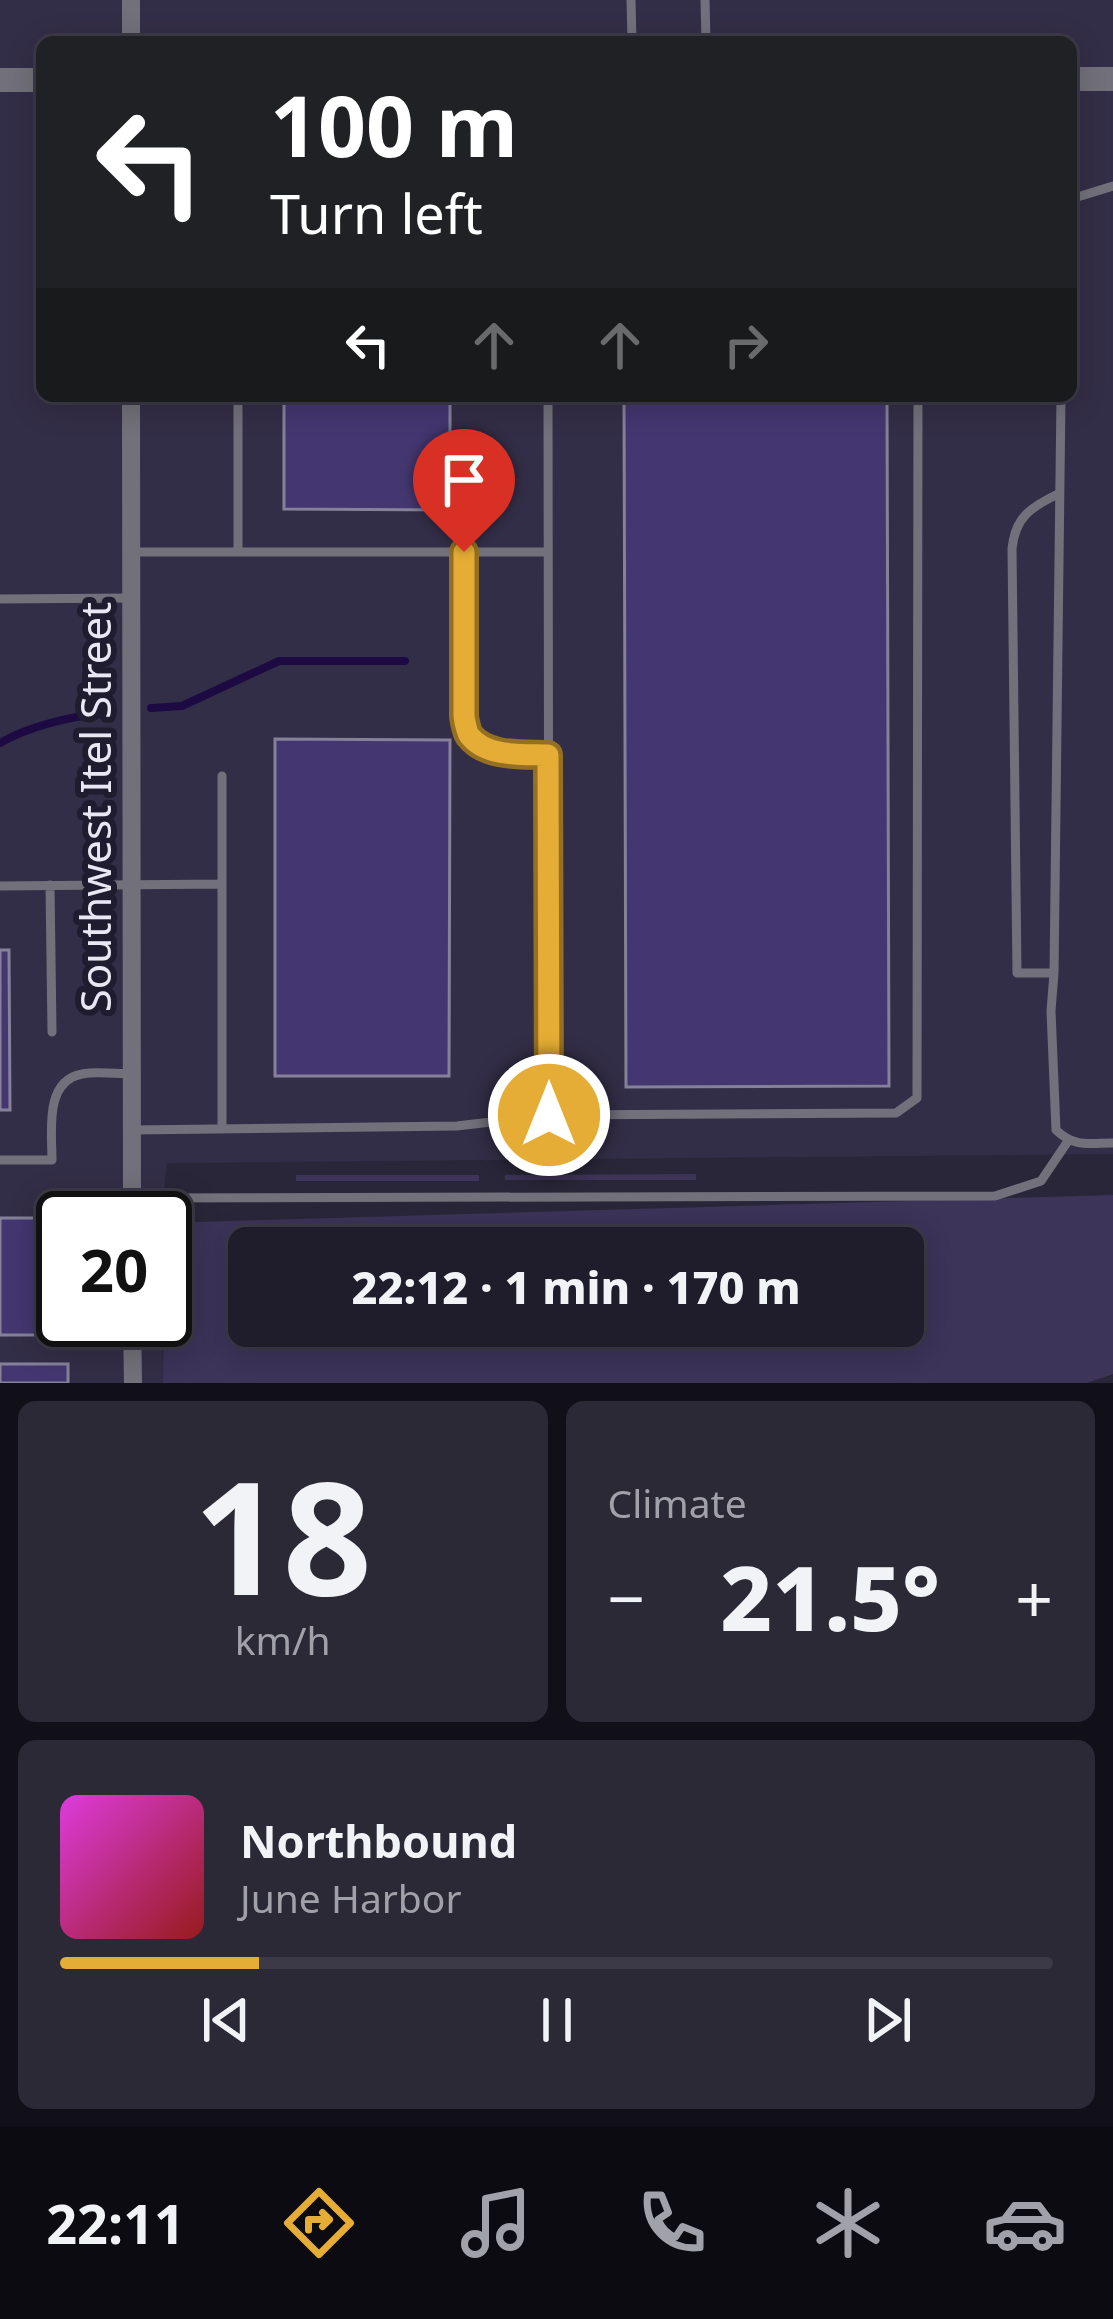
<!DOCTYPE html>
<html lang="en">
<head>
<meta charset="utf-8">
<style>
	:root { --surface:#1f1c2b; --page:#2c2937; --text:#f1f3f6; --muted:#a1a1a9; --line:#3c3a47; --accent:#e5ad35 }
	body { margin:0; font-family:"Noto Sans",sans-serif; background:var(--page); color:var(--text); height:100vh; display:flex; flex-direction:column; font-size:45px; white-space:nowrap }
	* { box-sizing:border-box; margin:0 }
	p { font-size:39px; color:var(--muted) }
	.icon { flex:none; width:66px; height:66px; fill:none; stroke:currentColor; stroke-width:2; stroke-linecap:round; stroke-linejoin:round }
	.map { position:relative; height:1383px; overflow:hidden }
	.side { display:flex; flex-direction:column; gap:18px; padding:18px; background:#110f18; flex:1 }
	.side>* { flex:none }
	.guide { position:absolute; left:36px; top:36px; width:1041px; height:366px; border-radius:18px; box-shadow:0 6px 30px #0003,0 0 0 3px var(--line); background:#202124; color:#fff; overflow:hidden }
	.speed { position:absolute; left:36px; top:1191px; display:flex; gap:24px; font-size:60px; font-weight:700; text-align:center }
	.speed>* { display:grid; place-content:center; width:156px; height:156px; border-radius:50%; background:var(--surface); box-shadow:0 6px 30px #0003,0 0 0 3px var(--line); line-height:1 }
	.speed .limit { border:6px solid #111; border-radius:18px; background:#fff; color:#111 }
	.pin { position:absolute; display:grid; place-items:center; width:102px; height:102px; color:#fff; margin:-123px -51px; border-radius:50% 50% 50% 0; rotate:-45deg; box-shadow:0 0 12px #0007 }
	.pin .icon { rotate:45deg }
	.me { position:absolute; width:132px; margin:-66px; rotate:0deg; stroke-linejoin:round; filter:drop-shadow(0 0 9px #0008) }
	.turn { display:flex; align-items:center; gap:42px; height:252px; padding:0 36px; font-size:54px }
	.turn .icon { width:156px; height:156px; stroke-width:2.5 }
	.turn b { display:block; font-size:84px; line-height:102px }
	.lanes { display:flex; align-items:center; height:114px; padding:0 36px; background:#0003; justify-content:center; gap:60px; direction:ltr }
	.lanes .off { opacity:.35 }
	.big { font-size:90px; font-weight:800; line-height:1.1 }
	.side .widget { flex:1; display:flex; flex-direction:column; justify-content:center; gap:18px; min-width:0; padding:0 42px; border-radius:18px; background:var(--page) }
	.side .dial { align-items:center; gap:0 }
	.dial b { font-size:156px; line-height:1 }
	.song { display:flex; align-items:center; gap:36px }
	.cover { width:144px; height:144px; border-radius:18px; background:linear-gradient(135deg,hsl(300 70% 55%),hsl(0 70% 35%)) }
	.played { height:12px; border-radius:6px; background:linear-gradient(90deg,var(--accent) 20%,var(--line) 20%) }
	.keys { display:flex; justify-content:space-around; direction:ltr }
	.heat { display:flex; justify-content:space-between; align-items:center; font-size:66px; direction:ltr }
	.side .tiles { flex:1; display:grid; gap:18px; grid-template-columns:1fr 1fr }
	.widget:last-child { grid-column:span 2 }
	.trip { position:absolute; left:228px; top:1227px; width:696px; height:120px; border-radius:18px; background:var(--surface); box-shadow:0 6px 30px #0003,0 0 0 3px var(--line); font-weight:800; line-height:120px; text-align:center }
	.dock { display:flex; height:192px; justify-content:space-around; align-items:center; background:#0c0b11; color:var(--muted) }
	.dock .icon { width:84px; height:84px }
	.dock .current { color:var(--accent) }
	.dock b { font-size:54px; color:var(--text) }
	.map>svg:first-child { display:block }
	.built { fill:#332e47; fill-rule:evenodd }
	.green { fill:#3c3459; fill-rule:evenodd }
	.lines { fill:none; stroke-linecap:round; stroke-linejoin:round }
	.stream { stroke:#1e0a42; stroke-width:8 }
	.building { fill:#443670; stroke:#858199; stroke-width:3 }
	.service { stroke:#72717b; stroke-width:9 }
	.minor { stroke:#72717b; stroke-width:18 }
	.tertiary { stroke:#72717b; stroke-width:24 }
	.route-casing { stroke:#957022; stroke-width:30 }
	.route { stroke:#e5ad35; stroke-width:21 }
	.labels { text-anchor:middle; stroke-width:12; stroke-linejoin:round; paint-order:stroke }
	.street-label { font-size:42px; fill:#e9e7f4; stroke:#201c2f }
</style>
</head>
<body>
<div class="map">
<svg width="1113" height="1383" viewBox="0 0 1113 1383">
	<rect width="100%" height="100%" fill="#292639"/>
	<!-- built -->
	<path class="built" d="M0 0H1113V1154L167 1163 161 1218H63V1320H162L163 1383H0ZM42 42H1071V396H42Z"/>
	<!-- green -->
	<path class="green" d="M696 1174V1180H505V1175Z
		M296 1175H479V1181H296Z
		M1113 1195V1374L1087 1383H163L165 1223ZM249 1248H903V1326H249Z"/>
	<g class="lines">
		<!-- stream -->
		<path class="stream" d="M151 708 182 706 279 661H405
			M0 743C33 724 74 716 112 712"/>
	</g>
	<!-- building -->
	<path class="building" d="M284 396H450V510L284 509Z
		M624 396H887L889 1086 626 1087Z
		M275 739 450 740 449 1076H275Z
		M0 950H9L10 1110H0Z
		M0 1218H54V1335H0Z
		M0 1364H68V1383H0Z"/>
	<g class="lines">
		<!-- service -->
		<path class="service" d="M631 0 632 42
			M705 0 706 42
			M1071 103 1073 84
			M1071 199 1113 186
			M238 396V552
			M1058 494C1031 507 1015 517 1012 549L1017 973H1054L1051 1011 1056 1130C1075 1148 1089 1143 1113 1143
			M131 552H548
			M464 552V715C474 759 511 754 548 755
			M0 599 131 598
			M222 776V1129
			M50 885 52 1032
			M0 886 222 884
			M1054 973 1061 396
			M549 1115 896 1113 917 1098 918 396
			M132 1130 457 1126 549 1115 548 396
			M0 1160H52C52 1132 44 1081 82 1074 97 1071 116 1074 132 1074
			M132 1198 995 1196 1041 1181 1068 1141"/>
		<!-- minor -->
		<path class="minor" d="M131 0V42
			M131 396 132 1218
			M132 1320 133 1383"/>
		<!-- tertiary -->
		<path class="tertiary" d="M1071 79H1113
			M0 80H42"/>
	</g>
	<g class="lines">
		<!-- route casing -->
		<g class="route-casing">
			<path id="route" d="M464 552V715C464 719 467 732 469 735 486 758 524 754 548 755L549 1115"/>
		</g>
		<!-- route -->
		<use href="#route" class="route"/>
	</g>
	<g class="labels">
		<!-- street labels -->
		<g class="street-label">
			<text transform="translate(96 807) rotate(-90)" y="15">Southwest Itel Street</text>
		</g>
	</g>
</svg>
<div class="speed"><div class="limit">20</div></div>
<div class="pin" style="left:464px;top:552px;background:#d93025"><svg class="icon" aria-label="arrive" viewBox="0 0 24 24"><path d="M6 21V4h12l-3 4 3 4H6"/></svg></div>
<svg class="me" style="left:549px;top:1115px" viewBox="-20 -20 40 40"><circle r="17" fill="#e5ad35" stroke="#fff" stroke-width="3"/><path d="M0-11L8 9 0 5-8 9z" fill="#fff"/></svg>
<div class="trip">22:12 · 1 min · 170 m</div>
<div class="guide">
<div class="turn"><svg class="icon" aria-label="left" viewBox="0 0 24 24"><path d="M17 20v-9H6M10 6l-5 5 5 5"/></svg><div><b>100 m</b>Turn left</div></div>
<div class="lanes"><svg class="icon" aria-label="left" viewBox="0 0 24 24"><path d="M17 20v-9H6M10 6l-5 5 5 5"/></svg><svg class="icon off" aria-label="ahead" viewBox="0 0 24 24"><path d="M12 20V5M6 11l6-6 6 6"/></svg><svg class="icon off" aria-label="ahead" viewBox="0 0 24 24"><path d="M12 20V5M6 11l6-6 6 6"/></svg><svg class="icon off" aria-label="right" viewBox="0 0 24 24"><path d="M7 20v-9h11M14 6l5 5-5 5"/></svg></div>
</div>
</div>
<section class="side">
<div class="tiles">
<div class="widget dial"><b>18</b><p>km/h</p></div>
<div class="widget"><p>Climate</p>
<div class="heat"><a>−</a><b class="big">21.5°</b><a>+</a></div>
</div>
<div class="widget">
<div class="song"><i class="cover"></i><div><b>Northbound</b><p>June Harbor</p></div></div>
<div class="played"></div>
<div class="keys"><svg class="icon" aria-label="previous" viewBox="0 0 24 24"><path d="M18 5L8 12l10 7zM5 5v14"/></svg><svg class="icon" aria-label="pause" viewBox="0 0 24 24"><path d="M8 5v14M16 5v14"/></svg><svg class="icon" aria-label="next" viewBox="0 0 24 24"><path d="M6 5l10 7-10 7zM19 5v14"/></svg></div>
</div>
</div>
</section>
<nav class="dock">
<b>22:11</b>
<svg class="icon current" aria-label="directions" viewBox="0 0 24 24"><path d="M12 3l9 9-9 9-9-9zM9 14v-3h6M13 9l2 2-2 2"/></svg>
<svg class="icon" aria-label="music" viewBox="0 0 24 24"><path d="M9 18V5l10-2v13"/><circle cx="6" cy="18" r="3"/><circle cx="16" cy="16" r="3"/></svg>
<svg class="icon" aria-label="phone" viewBox="0 0 24 24"><path d="M5 4h4l2 5-3 2q2 4 5 5l2-3 5 2v4C11 20 4 13 5 4z"/></svg>
<svg class="icon" aria-label="climate" viewBox="0 0 24 24"><path d="M12 3v18M4 7l16 10M4 17L20 7"/></svg>
<svg class="icon" aria-label="car" viewBox="0 0 24 24"><path d="M5 17H2v-5l4-1 3-4h7l3 4 3 1v5h-3M9 17h6M6 11h13"/><circle cx="7" cy="17" r="2"/><circle cx="17" cy="17" r="2"/></svg>
</nav>
</body>
</html>
